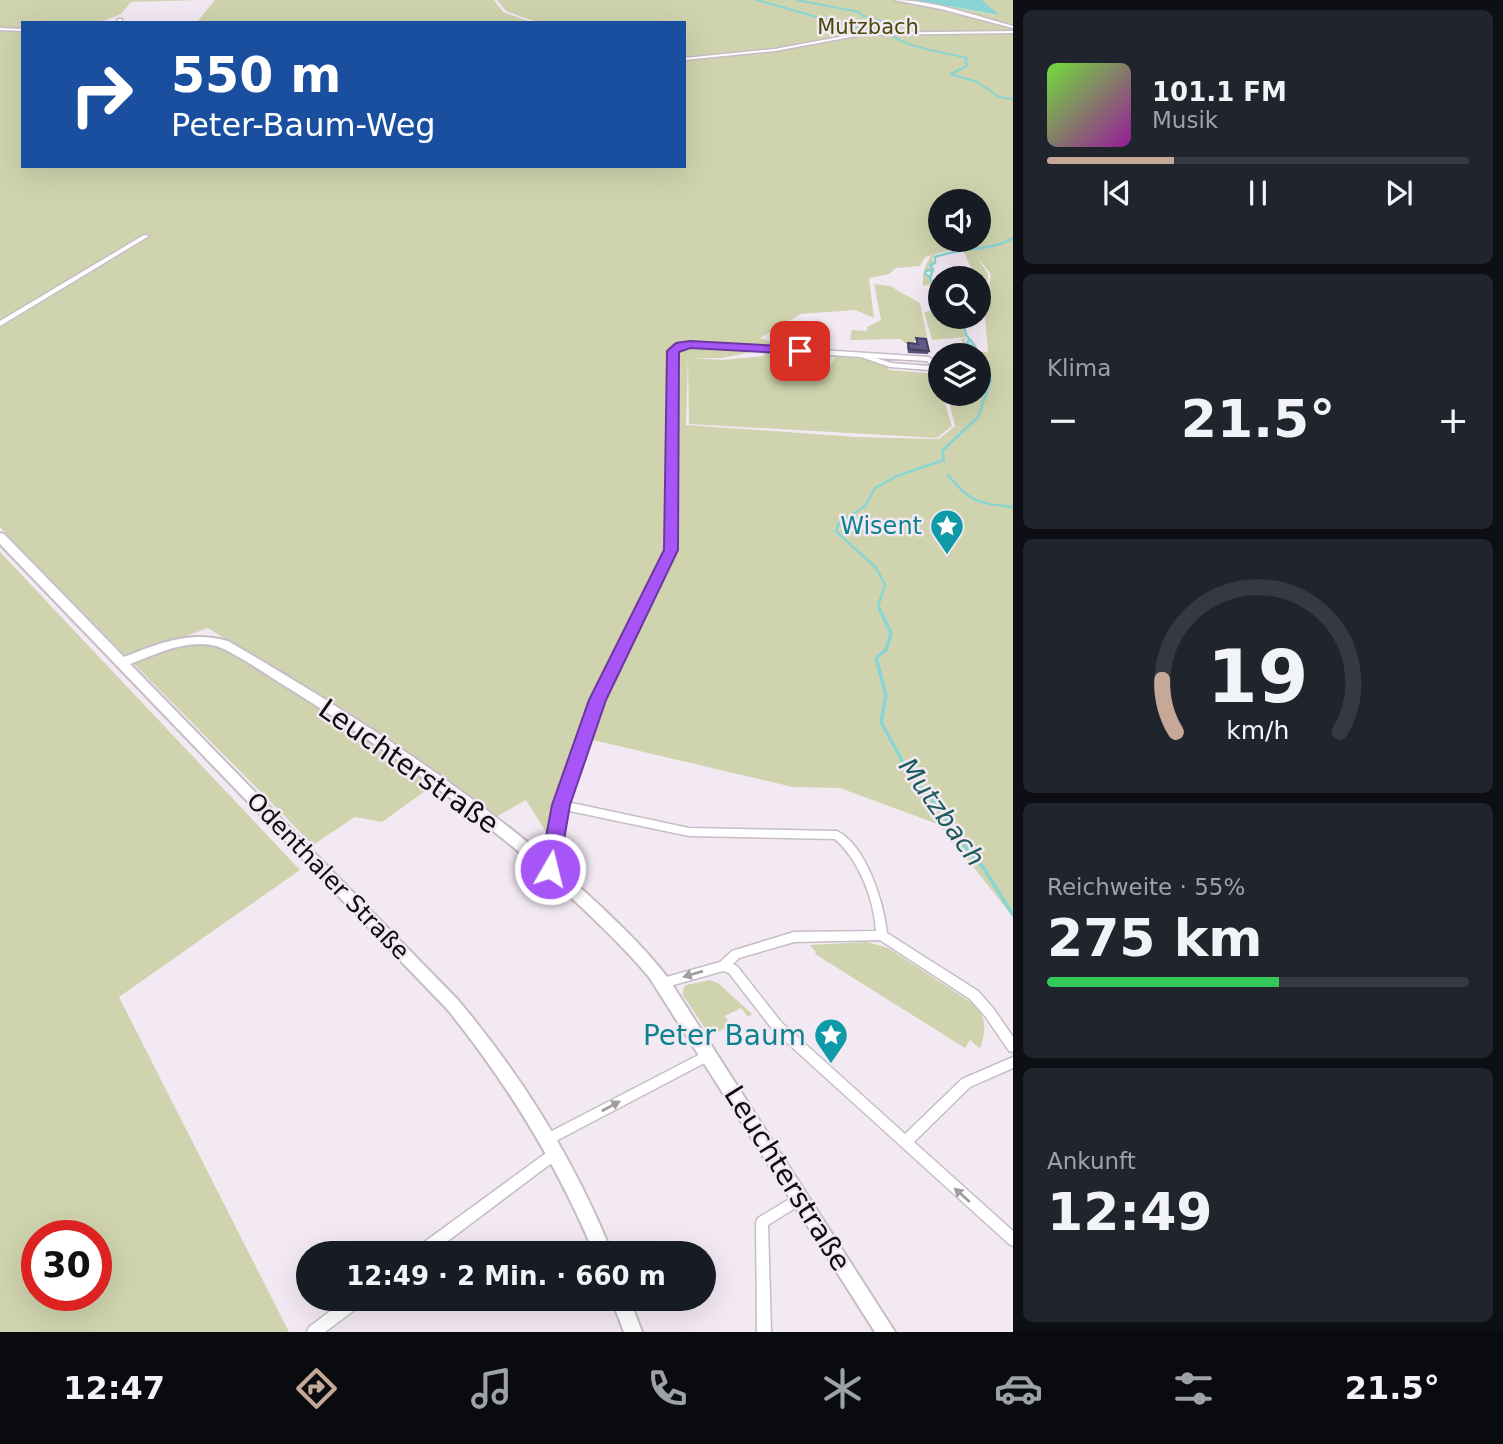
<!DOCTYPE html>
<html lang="de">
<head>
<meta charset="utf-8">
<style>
	:root { --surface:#171b24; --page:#20242c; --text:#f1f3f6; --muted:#9ea1a6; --line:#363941; --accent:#c6a898 }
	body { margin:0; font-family:"DejaVu Sans",sans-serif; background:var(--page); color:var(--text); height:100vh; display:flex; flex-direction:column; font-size:26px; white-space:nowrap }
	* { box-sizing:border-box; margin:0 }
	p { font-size:23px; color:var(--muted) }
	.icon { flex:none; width:38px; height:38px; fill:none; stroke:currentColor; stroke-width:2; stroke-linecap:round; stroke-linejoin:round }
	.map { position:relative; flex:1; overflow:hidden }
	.drawer { display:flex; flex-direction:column; gap:10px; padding:10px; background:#0d0f14; width:490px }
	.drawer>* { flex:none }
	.hud { position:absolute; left:21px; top:21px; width:665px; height:147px; border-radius:0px; box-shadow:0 7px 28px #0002; background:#1a4fa0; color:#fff; overflow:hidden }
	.buttons { position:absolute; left:928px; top:189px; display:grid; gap:14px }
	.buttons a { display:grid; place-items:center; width:63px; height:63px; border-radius:50%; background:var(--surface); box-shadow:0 7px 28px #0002; font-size:35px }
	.speed { position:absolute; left:21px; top:1220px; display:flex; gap:14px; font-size:35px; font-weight:700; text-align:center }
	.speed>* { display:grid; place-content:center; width:91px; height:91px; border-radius:50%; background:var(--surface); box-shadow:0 7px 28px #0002; line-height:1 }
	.speed .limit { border:10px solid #d22; background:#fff; color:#111 }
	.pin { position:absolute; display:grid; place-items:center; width:60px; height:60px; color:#fff; margin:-30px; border-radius:14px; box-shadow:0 4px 10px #0006 }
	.me { position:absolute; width:77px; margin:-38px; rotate:8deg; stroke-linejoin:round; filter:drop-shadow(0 0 5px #0008) }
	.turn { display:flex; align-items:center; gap:24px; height:147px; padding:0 35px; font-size:32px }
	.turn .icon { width:91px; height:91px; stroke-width:2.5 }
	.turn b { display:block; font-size:49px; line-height:60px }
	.big { font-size:52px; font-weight:800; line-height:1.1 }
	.drawer .card { flex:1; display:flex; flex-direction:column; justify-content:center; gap:10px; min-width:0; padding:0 24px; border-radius:10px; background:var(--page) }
	.drawer .dial { align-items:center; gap:0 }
	.dial svg { height:182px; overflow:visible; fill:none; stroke:var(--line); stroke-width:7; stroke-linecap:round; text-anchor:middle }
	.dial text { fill:var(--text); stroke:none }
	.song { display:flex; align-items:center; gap:21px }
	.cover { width:84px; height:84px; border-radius:10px; background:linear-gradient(135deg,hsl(100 70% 55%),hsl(300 70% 35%)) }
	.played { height:7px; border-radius:4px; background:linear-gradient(90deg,var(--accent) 30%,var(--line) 30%) }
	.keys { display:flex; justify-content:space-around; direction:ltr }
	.heat { display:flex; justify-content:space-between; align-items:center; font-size:38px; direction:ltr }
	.charge { height:10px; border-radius:5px; background:linear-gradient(90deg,#34c759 55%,var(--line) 0) }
	.trip { position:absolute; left:296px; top:1241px; width:420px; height:70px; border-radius:35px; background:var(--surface); box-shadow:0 7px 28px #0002; font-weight:800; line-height:70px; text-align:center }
	.dock { display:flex; height:112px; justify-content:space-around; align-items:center; background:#090b0e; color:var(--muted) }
	.dock .icon { width:49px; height:49px }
	.dock .current { color:var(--accent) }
	.dock b { font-size:32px; color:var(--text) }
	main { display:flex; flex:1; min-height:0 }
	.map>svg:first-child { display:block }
	.green { fill:#cfd4ae; fill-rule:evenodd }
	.water { fill:#89d4d4 }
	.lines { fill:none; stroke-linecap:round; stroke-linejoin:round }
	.stream-far2 { stroke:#89d4d4; stroke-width:2 }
	.stream-far1 { stroke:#89d4d4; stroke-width:2.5 }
	.stream { stroke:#89d4d4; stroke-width:3.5 }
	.street-casing { stroke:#c6bdc6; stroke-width:3 }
	.secondary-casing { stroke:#c6bdc6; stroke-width:4 }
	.street { fill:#fff; fill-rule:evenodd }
	.secondary { fill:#fff; fill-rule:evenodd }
	.wall { fill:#565078 }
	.building { fill:#645d8c; stroke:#464162; stroke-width:2 }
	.oneway { fill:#9f9e9f }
	.route { fill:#a855f7; stroke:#6d37a1; stroke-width:2 }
	.labels { text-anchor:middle; stroke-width:5; stroke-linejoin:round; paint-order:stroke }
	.far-park-label { font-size:21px; fill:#474a08; stroke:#f3e9f3 }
	.culture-label { font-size:24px; fill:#0d838f; stroke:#f3e9f3; text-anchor:end }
	.street-label { font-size:24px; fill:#0f0c10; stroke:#f3e9f3 }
	.water-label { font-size:26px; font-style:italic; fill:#1c5b5c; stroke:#f3e9f3 }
	.near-street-label { font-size:28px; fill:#0f0c10; stroke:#f3e9f3 }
	.near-culture-label { font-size:28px; fill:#0d838f; stroke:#f3e9f3; text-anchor:end }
</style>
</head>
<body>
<main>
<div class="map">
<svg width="1013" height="1332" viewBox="0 0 1013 1332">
	<rect width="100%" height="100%" fill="#f3e9f3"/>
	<!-- green -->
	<path class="green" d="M0 0H202L131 2 121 14 98 23H23V166H684V23H539L506 11 497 0H913L997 15 982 0H1013V917L940 825 840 788 793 787 580 737 547 834 526 800 496 817 443 779 208 628 127 657 0 527ZM940 201H978V240H940ZM961 247 968 251 964 252 972 270 970 278H978V283L987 284 988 274 977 257 991 274 985 317 988 352H975L965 343V338L961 339 966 352 978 355V374L983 394H947L955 426 939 439 857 437 686 425 688 357 689 424 937 438 952 426 942 394H940L938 374 889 370 888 367 874 360 839 356 835 357 831 365 823 364 814 354 764 351V356L722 360 694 358H722L781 346 760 338 801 314 855 310 874 318 869 278 889 274 896 268 920 266 925 257 932 255C925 265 922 273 923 286L931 284V288H935L929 276 924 275 925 271 932 269 928 266 933 262 932 259 935 254Z
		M215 0H494L503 12 534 23H196Z
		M874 284 890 286 920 303 928 342 914 341V345L906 344 900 339 850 340 852 330 867 331V327L881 320Z
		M940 309V317H960L965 337 932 340 924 312Z
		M0 552 300 870 119 997 289 1332H0ZM37 1236H96V1295H37Z
		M185 644 215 645 261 671 435 784 382 822 355 817 313 845 133 663Z
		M867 942 888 948 975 1005C987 1019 986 1031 980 1049L970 1040 965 1048 815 954 816 952 810 945Z
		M710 980 718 983 752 1014 748 1017 741 1008 725 1016 731 1025 710 1036 683 995V989L686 985Z"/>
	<!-- water -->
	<path class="water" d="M913 0H982L999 15Z"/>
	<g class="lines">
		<!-- stream-far2 -->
		<path class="stream-far2" d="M756 0 850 26 882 30
			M797 0 859 12 863 16 884 22 878 25C903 49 935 50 967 58L965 62 968 65 951 74 977 82 999 97 1013 99"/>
		<!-- stream-far1 -->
		<path class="stream-far1" d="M931 277 925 274 926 271 932 270
			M940 293 930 279 933 269 930 265 935 263V257C961 247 989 252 1013 238
			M962 317 966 335 975 346 977 355
			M969 340 967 343 976 349
			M948 475C970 503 979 503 1013 507
			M881 612 878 606 885 584 876 568 836 531 839 523 865 506 875 488 897 476 944 460 942 451 978 417 991 380 978 360"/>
		<!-- stream -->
		<path class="stream" d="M880 610 891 633 886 650 876 658 886 695 881 722 911 777 935 803 971 855 983 867 1013 915"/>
		<!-- street casing -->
		<g class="street-casing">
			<path id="street" d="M894 0C933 0 976 16 1013 26V28L941 9Z
				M118 19H122L121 23H117Z
				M0 28 23 29V31L0 30Z
				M1013 31V33L861 35 775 51 684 60V58L775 49 861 33Z
				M144 235 149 236 0 326V321Z
				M694 342 929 357 938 365 930 370 890 367 861 357 694 346 678 350 676 355 675 550 601 700 567 802 689 828 837 831C866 845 884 903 887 933L978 991 993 1008 1013 1037V1052L1009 1051 985 1016 970 999 880 940 794 942 739 958 733 964 737 966 781 1022 905 1134 962 1079 1013 1057V1068L970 1087 914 1142 1013 1231V1246L1009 1244 773 1030 729 973 723 971 663 988 659 986 658 983 659 980 663 978 720 962 732 951 794 932 876 931C874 899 859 860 835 839L689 836 565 810 555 869 554 872 550 873 546 872 545 869 556 805 593 700 667 550 670 355 673 348ZM876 358 927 361 931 365 929 366 891 363Z
				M710 1049 714 1050 716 1054 714 1058 554 1142 550 1144 546 1142 544 1138 546 1134Z
				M557 1146 561 1148 563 1152 561 1156 432 1253H415L416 1248 553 1148Z
				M801 1192 805 1194 807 1198 805 1202 768 1225 771 1332H757L756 1222 758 1218Z
				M348 1298H365L364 1303 325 1332H307L309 1327Z"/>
		</g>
		<!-- secondary casing -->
		<g class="secondary-casing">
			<path id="secondary" d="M0 533 4 534 124 657C160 643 189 630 228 641 349 712 467 787 572 880 606 911 640 942 668 978L895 1332H875L649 977C623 946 593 918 563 890 479 814 386 749 290 689 272 679 230 648 212 645 184 640 156 654 130 664L458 1000C524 1079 573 1158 612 1253H594C557 1164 508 1085 448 1010L0 544Z
				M611 1298H629L642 1332H624Z"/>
		</g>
		<!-- street -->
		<use href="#street" class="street"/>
		<!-- secondary -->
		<use href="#secondary" class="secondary"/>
	</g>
	<!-- wall -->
	<path class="wall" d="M916 338 929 351 928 354 908 353 907 347 908 343 916 344Z"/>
	<!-- building -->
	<path class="building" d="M916 338 926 339 929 351 909 349 908 343 918 344Z"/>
	<!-- one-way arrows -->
	<defs><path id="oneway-solid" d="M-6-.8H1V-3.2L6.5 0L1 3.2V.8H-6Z" transform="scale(1.75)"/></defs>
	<g class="oneway">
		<use href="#oneway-solid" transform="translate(693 974) rotate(164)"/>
		<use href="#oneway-solid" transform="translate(611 1106) rotate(-28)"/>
		<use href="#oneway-solid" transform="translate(962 1195) rotate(-138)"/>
	</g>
	<!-- route -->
	<path class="route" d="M690 341 800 347 806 351 800 354 690 348 679 352 678 550 606 700 570 805 559 869 556 874 550 877 543 874 540 869 552 805 589 700 664 550 667 351 676 343Z"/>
	<!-- icons -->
	<defs>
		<g id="sight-pin" transform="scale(1.75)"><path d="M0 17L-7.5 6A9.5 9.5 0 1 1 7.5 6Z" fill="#0f9aa8" stroke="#f3e9f3"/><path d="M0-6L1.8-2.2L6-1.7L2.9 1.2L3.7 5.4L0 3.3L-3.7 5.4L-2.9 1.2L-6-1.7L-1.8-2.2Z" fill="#fff"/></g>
	</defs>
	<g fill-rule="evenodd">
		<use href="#sight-pin" x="947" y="526"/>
		<use href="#sight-pin" x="831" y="1035"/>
	</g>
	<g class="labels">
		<!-- far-park labels -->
		<g class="far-park-label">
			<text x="868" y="34">Mutzbach</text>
		</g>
		<!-- culture labels -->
		<g class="culture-label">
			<text x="922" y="534">Wisent</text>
		</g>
		<!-- street labels -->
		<g class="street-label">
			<text transform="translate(328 876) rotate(46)" y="8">Odenthaler Straße</text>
		</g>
		<!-- water labels -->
		<g class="water-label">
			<text transform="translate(942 812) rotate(54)" y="9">Mutzbach</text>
		</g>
		<!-- near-street labels -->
		<g class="near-street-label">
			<text transform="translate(409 766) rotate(35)" y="10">Leuchterstraße</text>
			<text transform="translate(788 1178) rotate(58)" y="10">Leuchterstraße</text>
		</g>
		<!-- near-culture labels -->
		<g class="near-culture-label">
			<text x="806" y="1045">Peter Baum</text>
		</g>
	</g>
</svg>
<div class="buttons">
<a><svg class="icon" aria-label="sound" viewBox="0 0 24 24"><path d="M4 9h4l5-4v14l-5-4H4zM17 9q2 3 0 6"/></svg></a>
<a><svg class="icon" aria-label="search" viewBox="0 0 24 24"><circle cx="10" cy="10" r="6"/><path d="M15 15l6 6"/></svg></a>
<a><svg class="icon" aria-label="layers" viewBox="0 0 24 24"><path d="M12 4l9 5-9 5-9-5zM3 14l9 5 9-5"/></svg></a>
</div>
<div class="speed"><div class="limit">30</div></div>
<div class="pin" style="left:800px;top:351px;background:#d93025"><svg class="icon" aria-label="arrive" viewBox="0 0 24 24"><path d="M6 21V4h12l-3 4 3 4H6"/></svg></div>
<svg class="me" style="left:550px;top:869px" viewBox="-20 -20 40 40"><circle r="17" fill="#a855f7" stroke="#fff" stroke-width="3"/><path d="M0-11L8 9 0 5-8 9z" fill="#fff"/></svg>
<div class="trip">12:49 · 2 Min. · 660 m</div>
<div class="hud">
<div class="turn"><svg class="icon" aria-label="right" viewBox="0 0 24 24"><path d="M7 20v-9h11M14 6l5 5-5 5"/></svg><div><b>550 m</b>Peter-Baum-Weg</div></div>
</div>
</div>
<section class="drawer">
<div class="card">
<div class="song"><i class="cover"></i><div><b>101.1 FM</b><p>Musik</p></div></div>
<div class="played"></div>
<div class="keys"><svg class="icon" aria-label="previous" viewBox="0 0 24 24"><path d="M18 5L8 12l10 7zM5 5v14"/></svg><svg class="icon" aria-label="pause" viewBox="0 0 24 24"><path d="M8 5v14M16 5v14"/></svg><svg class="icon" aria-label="next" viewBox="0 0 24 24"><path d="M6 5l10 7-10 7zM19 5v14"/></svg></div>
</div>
<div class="card"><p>Klima</p>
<div class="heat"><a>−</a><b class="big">21.5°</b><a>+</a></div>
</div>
<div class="card dial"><svg viewBox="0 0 100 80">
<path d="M14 69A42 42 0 1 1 86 69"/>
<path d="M14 69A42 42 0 0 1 8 46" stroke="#c6a898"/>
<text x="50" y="56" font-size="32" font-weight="700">19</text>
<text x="50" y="72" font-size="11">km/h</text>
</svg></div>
<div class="card"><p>Reichweite · 55%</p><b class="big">275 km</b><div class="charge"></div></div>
<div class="card"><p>Ankunft</p><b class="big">12:49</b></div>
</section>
</main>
<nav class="dock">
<b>12:47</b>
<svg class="icon current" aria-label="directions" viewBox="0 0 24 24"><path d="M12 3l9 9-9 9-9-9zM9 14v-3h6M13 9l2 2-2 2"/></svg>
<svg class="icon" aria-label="music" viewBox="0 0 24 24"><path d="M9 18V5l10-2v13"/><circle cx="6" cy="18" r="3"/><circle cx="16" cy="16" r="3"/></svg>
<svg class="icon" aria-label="phone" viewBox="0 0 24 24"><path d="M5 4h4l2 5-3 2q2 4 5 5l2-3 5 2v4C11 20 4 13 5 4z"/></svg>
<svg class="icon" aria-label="climate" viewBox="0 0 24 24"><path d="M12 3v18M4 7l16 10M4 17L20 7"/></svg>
<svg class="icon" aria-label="car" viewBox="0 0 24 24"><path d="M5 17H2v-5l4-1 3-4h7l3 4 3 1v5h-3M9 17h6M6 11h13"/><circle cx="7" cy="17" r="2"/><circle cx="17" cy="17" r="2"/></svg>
<svg class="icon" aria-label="filters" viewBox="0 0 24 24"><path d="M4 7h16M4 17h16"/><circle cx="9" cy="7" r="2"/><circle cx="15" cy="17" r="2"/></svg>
<b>21.5°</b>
</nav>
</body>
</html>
